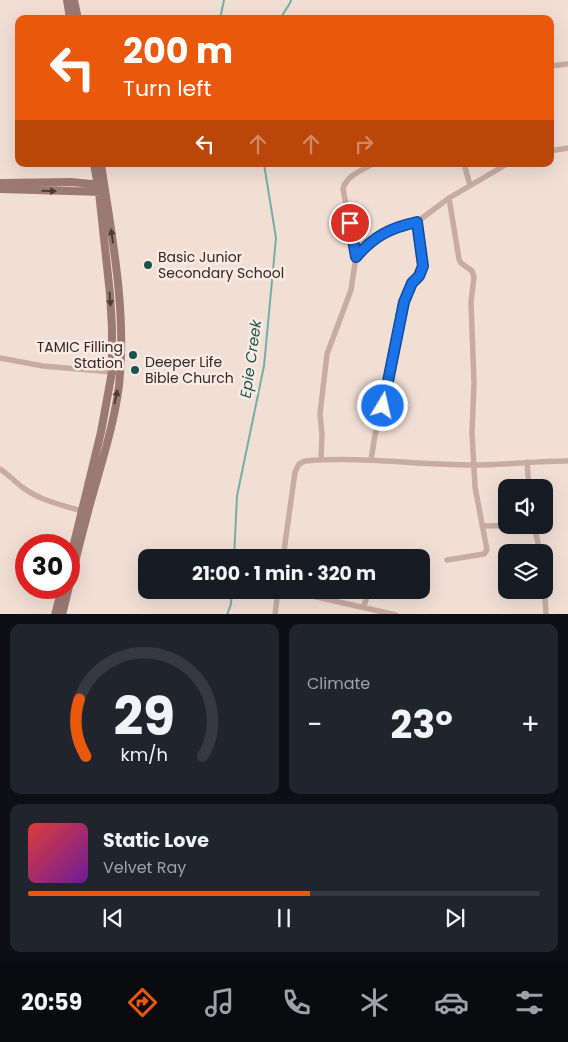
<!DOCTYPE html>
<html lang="en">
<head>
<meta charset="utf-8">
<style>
	:root { --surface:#171b24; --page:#20242c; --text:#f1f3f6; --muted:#9ea1a6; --line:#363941; --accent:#ea580c }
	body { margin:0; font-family:Poppins,sans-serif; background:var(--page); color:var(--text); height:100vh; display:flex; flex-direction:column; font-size:19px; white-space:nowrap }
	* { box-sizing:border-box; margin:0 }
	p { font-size:16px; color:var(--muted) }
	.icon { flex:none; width:28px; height:28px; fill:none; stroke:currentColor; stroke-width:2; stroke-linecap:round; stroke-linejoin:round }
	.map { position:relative; height:614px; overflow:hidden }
	.sheet { display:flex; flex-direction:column; gap:10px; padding:10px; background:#0d0f14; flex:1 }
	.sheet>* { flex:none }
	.banner { position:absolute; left:15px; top:15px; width:539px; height:152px; border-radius:10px; box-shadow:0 5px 20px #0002; background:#ea580c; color:#fff; overflow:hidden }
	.buttons { position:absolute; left:498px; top:479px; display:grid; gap:10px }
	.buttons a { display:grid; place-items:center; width:55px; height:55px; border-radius:10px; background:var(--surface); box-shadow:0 5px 20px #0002; font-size:25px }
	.speed { position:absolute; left:15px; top:534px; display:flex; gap:10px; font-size:25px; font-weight:700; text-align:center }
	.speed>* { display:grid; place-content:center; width:65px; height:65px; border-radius:50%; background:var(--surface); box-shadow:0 5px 20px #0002; line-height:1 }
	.speed .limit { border:8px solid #d22; background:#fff; color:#111 }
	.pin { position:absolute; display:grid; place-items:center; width:42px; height:42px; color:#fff; margin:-21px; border:2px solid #fff; border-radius:50%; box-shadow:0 1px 5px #0007 }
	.me { position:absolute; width:55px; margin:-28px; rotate:9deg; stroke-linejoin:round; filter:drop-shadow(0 0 4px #0008) }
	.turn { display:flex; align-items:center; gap:18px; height:105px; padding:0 25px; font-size:22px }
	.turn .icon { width:65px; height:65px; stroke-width:2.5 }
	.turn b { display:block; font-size:35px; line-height:42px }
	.lanes { display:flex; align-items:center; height:48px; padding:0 25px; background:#0003; justify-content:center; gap:25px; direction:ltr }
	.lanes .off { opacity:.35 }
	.big { font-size:38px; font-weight:700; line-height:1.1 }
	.sheet .widget { flex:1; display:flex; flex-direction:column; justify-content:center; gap:8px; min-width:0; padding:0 18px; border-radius:10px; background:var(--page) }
	.sheet .dial { align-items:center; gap:0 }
	.dial svg { height:130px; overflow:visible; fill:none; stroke:var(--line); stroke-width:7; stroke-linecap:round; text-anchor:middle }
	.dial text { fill:var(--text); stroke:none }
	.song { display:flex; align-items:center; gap:15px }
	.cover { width:60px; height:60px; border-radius:8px; background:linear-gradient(135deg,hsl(0 70% 55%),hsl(280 70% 35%)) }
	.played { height:5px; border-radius:2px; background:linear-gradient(90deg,var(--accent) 55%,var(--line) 55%) }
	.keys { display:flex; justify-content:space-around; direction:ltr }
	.heat { display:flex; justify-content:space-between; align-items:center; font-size:28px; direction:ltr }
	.sheet .tiles { flex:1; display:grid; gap:10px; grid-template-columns:1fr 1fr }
	.widget:last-child { grid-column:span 2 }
	.trip { position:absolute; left:138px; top:549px; width:292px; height:50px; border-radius:10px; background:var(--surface); box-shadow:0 5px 20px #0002; font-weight:700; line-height:50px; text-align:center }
	.tabs { display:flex; height:80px; justify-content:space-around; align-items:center; background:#090b0e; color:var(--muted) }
	.tabs .icon { width:35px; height:35px }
	.tabs .current { color:var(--accent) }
	.tabs b { font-size:22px; color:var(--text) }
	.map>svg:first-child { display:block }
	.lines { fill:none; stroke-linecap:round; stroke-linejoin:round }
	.stream { stroke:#75aea4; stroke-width:2 }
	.street { stroke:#c8aca3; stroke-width:5.5 }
	.secondary { stroke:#9c7a74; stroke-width:8 }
	.oneway { fill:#4d3b39 }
	.route-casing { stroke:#114b97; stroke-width:12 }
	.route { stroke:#1a73e8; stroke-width:9 }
	.poi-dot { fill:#1a554c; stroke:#f9eae2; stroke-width:2 }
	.labels { text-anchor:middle; stroke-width:5; stroke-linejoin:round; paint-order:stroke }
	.poi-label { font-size:14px; fill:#332625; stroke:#f9eae2; text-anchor:start }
	.water-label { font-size:15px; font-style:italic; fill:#1a554c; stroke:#f9eae2 }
</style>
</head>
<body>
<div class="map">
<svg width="568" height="615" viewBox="0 0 568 615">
	<rect width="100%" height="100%" fill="#f1dfd6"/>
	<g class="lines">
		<!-- stream -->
		<path class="stream" d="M220 19 224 0
			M280 19 290 3 291 0
			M234 558 237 496 264 366 276 238 264 164
			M227 615 231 604 232 590"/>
		<!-- street -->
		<path class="street" d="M550 66 568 64
			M550 151 568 148
			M464 164 470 185
			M356 257 373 239 395 227 417 222 449 198 507 164
			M0 358 43 366 112 372
			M321 459 322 434 320 414 327 354 351 290 356 257 343 189C346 176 362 170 373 164
			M371 460 375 435 383 406 404 302 412 283 419 276 423 265 419 249 417 222
			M527 462 529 488
			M0 469C8 474 14 481 22 487 39 500 61 505 82 511
			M534 525 540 552
			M482 526 534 525
			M283 558 295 472 299 464 305 461C361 456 417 465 473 465 505 465 536 461 568 461
			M378 558V556
			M447 560 484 554 487 550 475 487 472 433 474 383 471 302 474 277 472 271 461 263 459 259 449 198
			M544 580 546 615
			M286 590 396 615
			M364 606 369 590
			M275 615 278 590"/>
		<!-- secondary -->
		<path class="secondary" d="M67 0 70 19
			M74 0 78 19
			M0 183 71 182 102 185
			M0 189 103 192
			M69 564 101 432 112 372V328L110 294 99 192 94 164
			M55 615 62 588
			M62 615C72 575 81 536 92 497 102 461 114 424 119 386 127 312 112 237 101 164"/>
	</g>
	<!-- one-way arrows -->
	<defs><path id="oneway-solid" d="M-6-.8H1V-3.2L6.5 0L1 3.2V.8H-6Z" transform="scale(1.25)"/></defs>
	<g class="oneway">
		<use href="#oneway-solid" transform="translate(49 191) rotate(2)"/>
		<use href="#oneway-solid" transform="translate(112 236) rotate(-98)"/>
		<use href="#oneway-solid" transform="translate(110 299) rotate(86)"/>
		<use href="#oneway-solid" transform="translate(116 397) rotate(-78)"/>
	</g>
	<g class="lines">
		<!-- route casing -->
		<g class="route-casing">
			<path id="route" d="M350 223 356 257C374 236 390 228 417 222L423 266 419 276 412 283 404 302 383 406"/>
		</g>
		<!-- route -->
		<use href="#route" class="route"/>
	</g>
	<!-- markers -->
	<g class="poi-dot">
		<circle cx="148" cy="265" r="5"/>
		<circle cx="133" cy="355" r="5"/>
		<circle cx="135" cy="370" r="5"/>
	</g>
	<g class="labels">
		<!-- poi labels -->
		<g class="poi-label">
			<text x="158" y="262">Basic Junior<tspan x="158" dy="16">Secondary School</tspan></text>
			<text x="123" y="352" text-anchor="end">TAMIC Filling<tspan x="123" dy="16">Station</tspan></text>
			<text x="145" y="367">Deeper Life<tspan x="145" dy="16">Bible Church</tspan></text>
		</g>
		<!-- water labels -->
		<g class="water-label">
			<text transform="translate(251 359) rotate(-82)" y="5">Epie Creek</text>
		</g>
	</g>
</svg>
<div class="buttons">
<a><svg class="icon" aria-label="sound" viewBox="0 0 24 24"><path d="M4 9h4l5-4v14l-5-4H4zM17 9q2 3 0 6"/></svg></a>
<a><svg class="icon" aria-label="layers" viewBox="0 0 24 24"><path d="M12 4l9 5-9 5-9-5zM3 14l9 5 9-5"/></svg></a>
</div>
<div class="speed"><div class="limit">30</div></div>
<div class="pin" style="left:350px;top:223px;background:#d93025"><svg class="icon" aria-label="arrive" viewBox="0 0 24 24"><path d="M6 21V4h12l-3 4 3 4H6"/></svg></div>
<svg class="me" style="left:383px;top:406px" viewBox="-20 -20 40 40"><circle r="17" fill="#1a73e8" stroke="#fff" stroke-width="3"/><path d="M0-11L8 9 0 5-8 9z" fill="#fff"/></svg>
<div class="trip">21:00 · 1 min · 320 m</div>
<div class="banner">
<div class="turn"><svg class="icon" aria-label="left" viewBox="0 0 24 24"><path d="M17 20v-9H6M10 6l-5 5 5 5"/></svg><div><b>200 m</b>Turn left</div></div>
<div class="lanes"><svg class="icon" aria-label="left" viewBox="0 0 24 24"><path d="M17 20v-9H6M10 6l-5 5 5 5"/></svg><svg class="icon off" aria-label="ahead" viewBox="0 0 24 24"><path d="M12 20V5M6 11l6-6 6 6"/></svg><svg class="icon off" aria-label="ahead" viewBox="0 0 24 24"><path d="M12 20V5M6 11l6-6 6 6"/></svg><svg class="icon off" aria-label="right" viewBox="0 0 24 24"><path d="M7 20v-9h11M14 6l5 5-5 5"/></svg></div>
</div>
</div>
<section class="sheet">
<div class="tiles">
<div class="widget dial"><svg viewBox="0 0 100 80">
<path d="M14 69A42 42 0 1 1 86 69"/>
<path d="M14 69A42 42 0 0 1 10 34" stroke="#ea580c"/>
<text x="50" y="56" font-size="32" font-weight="700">29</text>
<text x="50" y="72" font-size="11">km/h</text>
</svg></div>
<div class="widget"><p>Climate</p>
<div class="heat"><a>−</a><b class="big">23°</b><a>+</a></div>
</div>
<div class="widget">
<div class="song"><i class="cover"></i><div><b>Static Love</b><p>Velvet Ray</p></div></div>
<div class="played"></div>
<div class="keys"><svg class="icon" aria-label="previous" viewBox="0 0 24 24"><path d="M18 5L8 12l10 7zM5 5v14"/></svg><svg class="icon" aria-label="pause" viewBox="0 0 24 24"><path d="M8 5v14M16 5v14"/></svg><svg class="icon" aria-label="next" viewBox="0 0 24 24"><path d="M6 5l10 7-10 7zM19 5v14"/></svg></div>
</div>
</div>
</section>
<nav class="tabs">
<b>20:59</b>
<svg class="icon current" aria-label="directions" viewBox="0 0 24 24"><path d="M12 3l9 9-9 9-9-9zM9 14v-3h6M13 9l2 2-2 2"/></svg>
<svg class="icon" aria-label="music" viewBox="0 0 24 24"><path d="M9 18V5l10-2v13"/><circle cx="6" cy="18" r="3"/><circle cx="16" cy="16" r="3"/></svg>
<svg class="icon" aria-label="phone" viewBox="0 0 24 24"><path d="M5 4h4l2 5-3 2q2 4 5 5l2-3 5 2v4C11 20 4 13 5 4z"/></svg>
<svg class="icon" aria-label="climate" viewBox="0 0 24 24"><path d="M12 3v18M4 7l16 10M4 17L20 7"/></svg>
<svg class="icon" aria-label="car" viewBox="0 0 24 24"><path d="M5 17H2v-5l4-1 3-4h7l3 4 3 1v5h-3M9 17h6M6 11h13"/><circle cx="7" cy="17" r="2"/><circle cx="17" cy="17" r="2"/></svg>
<svg class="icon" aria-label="filters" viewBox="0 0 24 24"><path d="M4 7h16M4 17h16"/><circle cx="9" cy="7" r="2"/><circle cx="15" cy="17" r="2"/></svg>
</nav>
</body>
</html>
